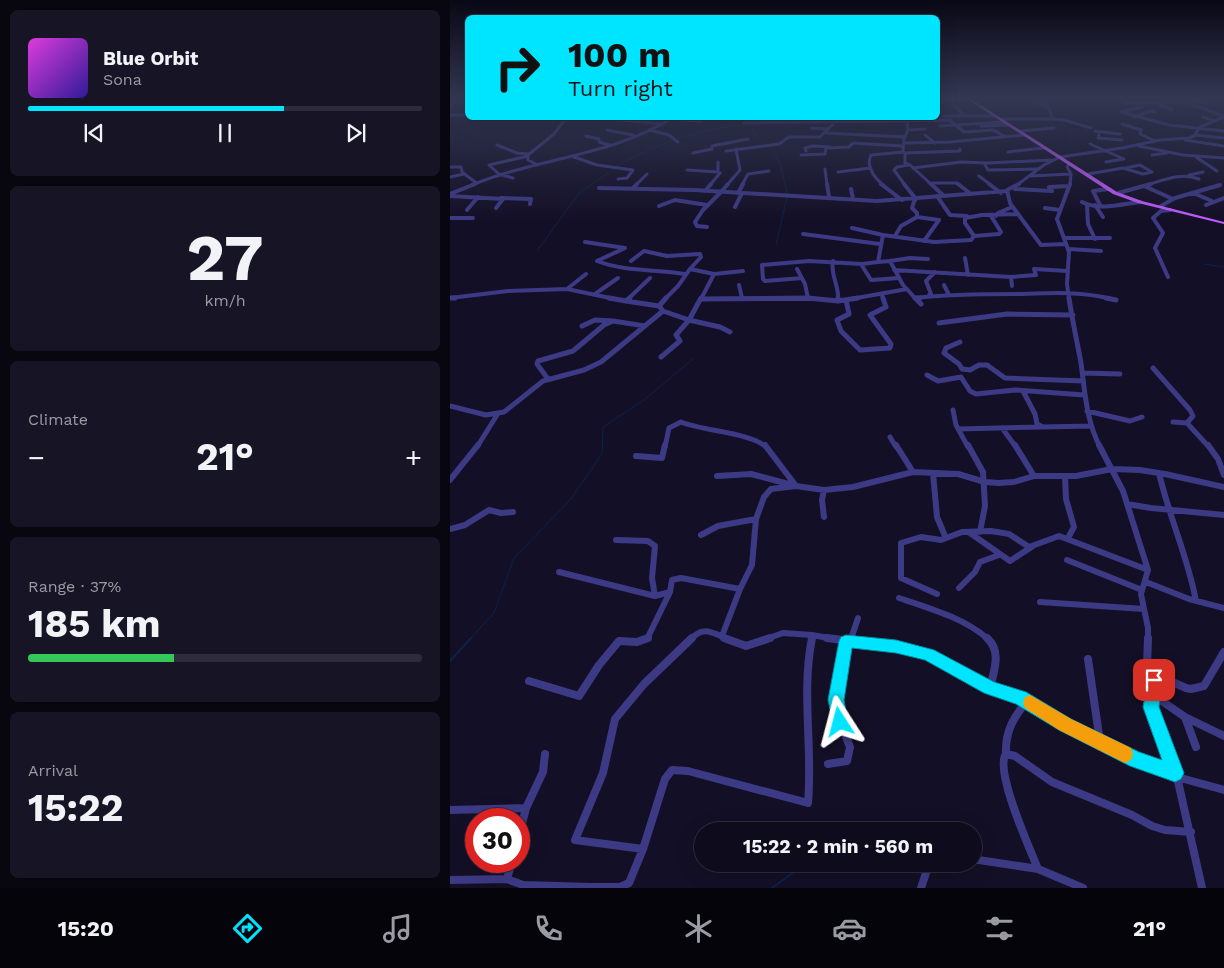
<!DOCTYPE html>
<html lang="en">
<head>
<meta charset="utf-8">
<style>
	:root { --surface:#0e0b1c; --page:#171425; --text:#f1f3f6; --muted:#9b9ba3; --line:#2e2b3b; --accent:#00e5ff }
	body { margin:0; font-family:"Work Sans",sans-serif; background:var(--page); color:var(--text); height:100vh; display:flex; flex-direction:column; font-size:19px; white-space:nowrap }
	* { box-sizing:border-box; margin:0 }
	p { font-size:16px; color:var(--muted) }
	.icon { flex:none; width:28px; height:28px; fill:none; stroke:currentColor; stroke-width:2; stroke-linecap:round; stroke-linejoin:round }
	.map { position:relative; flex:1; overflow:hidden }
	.drawer { display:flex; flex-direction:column; gap:10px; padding:10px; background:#08060f; width:450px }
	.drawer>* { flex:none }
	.banner { position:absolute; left:15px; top:15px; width:475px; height:105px; border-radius:8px; box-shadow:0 5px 20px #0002,0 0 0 1px var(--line); background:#00e5ff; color:#111; overflow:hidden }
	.speed { position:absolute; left:15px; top:808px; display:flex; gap:10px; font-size:25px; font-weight:700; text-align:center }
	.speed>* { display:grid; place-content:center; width:65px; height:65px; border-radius:50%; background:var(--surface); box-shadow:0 5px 20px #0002,0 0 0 1px var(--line); line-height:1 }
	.speed .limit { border:8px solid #d22; background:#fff; color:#111 }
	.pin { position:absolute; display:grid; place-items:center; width:42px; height:42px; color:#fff; margin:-21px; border-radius:10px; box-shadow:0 2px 8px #0006 }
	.me { position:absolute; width:55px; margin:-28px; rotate:351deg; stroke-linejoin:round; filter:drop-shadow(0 0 4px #0008) }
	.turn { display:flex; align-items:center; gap:18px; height:105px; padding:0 20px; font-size:22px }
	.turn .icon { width:65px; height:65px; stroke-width:2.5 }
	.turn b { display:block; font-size:35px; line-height:42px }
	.big { font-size:38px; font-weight:700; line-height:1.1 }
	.drawer .card { flex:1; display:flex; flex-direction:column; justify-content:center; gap:8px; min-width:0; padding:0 18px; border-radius:8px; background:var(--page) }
	.drawer .dial { align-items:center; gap:0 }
	.dial b { font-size:65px; line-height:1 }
	.song { display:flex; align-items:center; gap:15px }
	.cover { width:60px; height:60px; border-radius:8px; background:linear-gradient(135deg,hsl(300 70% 55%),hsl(250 70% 35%)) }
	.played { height:5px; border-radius:2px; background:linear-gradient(90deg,var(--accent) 65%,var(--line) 65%) }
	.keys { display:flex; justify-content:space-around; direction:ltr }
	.heat { display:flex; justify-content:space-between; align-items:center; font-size:28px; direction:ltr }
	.charge { height:8px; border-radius:4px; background:linear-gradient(90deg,#34c759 37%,var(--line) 0) }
	.trip { position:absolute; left:244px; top:822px; width:288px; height:50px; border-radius:25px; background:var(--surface); box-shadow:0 5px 20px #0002,0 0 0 1px var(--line); font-weight:700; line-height:50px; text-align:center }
	.tabs { display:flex; height:80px; justify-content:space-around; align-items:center; background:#06040b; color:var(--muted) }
	.tabs .icon { width:35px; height:35px }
	.tabs .current { color:var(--accent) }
	.tabs b { font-size:22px; color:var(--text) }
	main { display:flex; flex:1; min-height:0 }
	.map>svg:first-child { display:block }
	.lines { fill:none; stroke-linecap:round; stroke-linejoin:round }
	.stream-far1 { stroke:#0c2248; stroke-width:1 }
	.stream { stroke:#0c2248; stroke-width:2 }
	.minor-far4 { stroke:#3d3a85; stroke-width:3 }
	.minor-far3 { stroke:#3d3a85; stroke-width:4 }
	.minor-far2 { stroke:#3d3a85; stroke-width:5 }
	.minor-far1 { stroke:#3d3a85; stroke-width:6 }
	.minor { stroke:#3d3a85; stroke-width:8 }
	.major { fill:#c25bff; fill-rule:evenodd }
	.route { fill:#00e5ff; stroke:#0095a6 }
	.slow { fill:#f59e0b }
</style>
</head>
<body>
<main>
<section class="drawer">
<div class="card">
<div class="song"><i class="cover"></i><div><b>Blue Orbit</b><p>Sona</p></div></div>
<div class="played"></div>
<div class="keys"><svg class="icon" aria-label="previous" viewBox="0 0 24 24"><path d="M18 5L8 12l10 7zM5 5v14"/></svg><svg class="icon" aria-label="pause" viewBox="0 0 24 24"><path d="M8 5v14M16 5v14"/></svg><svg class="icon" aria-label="next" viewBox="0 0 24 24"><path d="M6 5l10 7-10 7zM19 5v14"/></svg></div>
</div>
<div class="card dial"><b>27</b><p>km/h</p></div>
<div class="card"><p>Climate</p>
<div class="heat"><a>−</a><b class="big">21°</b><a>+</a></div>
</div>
<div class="card"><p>Range · 37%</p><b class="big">185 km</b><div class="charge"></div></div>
<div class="card"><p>Arrival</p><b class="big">15:22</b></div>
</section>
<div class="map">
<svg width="774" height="888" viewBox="0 0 774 888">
	<rect width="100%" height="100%" fill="#130f26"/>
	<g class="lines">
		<!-- stream-far1 -->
		<path class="stream-far1" d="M560 97 574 106
			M300 118 302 121
			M303 125V133C330 152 330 162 337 193
			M619 142 623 134 610 121 613 116 632 110 622 99 624 97
			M167 166C208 142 248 131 295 124
			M326 245 337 197
			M87 251 129 193 164 169
			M754 264 774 267
			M20 639 44 613 64 558 120 500 152 454 153 427 194 400 244 358"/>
		<!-- stream -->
		<path class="stream" d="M0 661 21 638
			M400 831 403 829
			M322 888 355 864"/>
		<!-- minor-far4 -->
		<path class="minor-far4" d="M668 97 678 103 737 102
			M730 97 743 105 774 116
			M497 99 515 116
			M734 99 759 103
			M488 100 519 99
			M581 101 597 106
			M710 103V105L722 110
			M692 107 671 112 719 125 774 131
			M0 109 2 102H18
			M488 109V114
			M0 115H18
			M494 116H545
			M684 117 701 111 705 112
			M753 117 765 121
			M163 119 213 124
			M221 119 251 121
			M553 119H603L598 106 588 97
			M601 119 614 120 641 128
			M443 121 500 120 514 132 543 130 554 136
			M294 123 441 121 444 118
			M672 124 691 130 690 134 705 141
			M490 126 554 122
			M531 126 559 125
			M361 128 378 129
			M157 130 183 135
			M199 130 219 135 228 142
			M458 130 475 129
			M571 131 604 128
			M645 131 670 134
			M376 133 454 137 453 152 455 153V163L460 165 482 185
			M475 135 485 143
			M649 135 648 138 672 140
			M745 135 774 138
			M136 136 149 139V142L160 145
			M455 137 458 130 457 121
			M735 140 774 146
			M454 143 500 142 574 135
			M640 144 674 159 656 162
			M47 145 67 153 78 154
			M689 146 733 155 774 158
			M276 151 329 144 339 137H370L383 124V120
			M356 151 355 148 363 146 380 147
			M558 152 593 148
			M243 153 262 149V146L298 139
			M455 153 510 151V149
			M351 155 375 154 376 148 399 147 403 143 452 146
			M702 155 716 153
			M124 157 147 165 183 170 177 178 168 179
			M610 157 672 148 710 140 739 138 744 136 750 127 774 117
			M746 157 767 171
			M534 163 538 170 588 169
			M619 164 617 167 621 174 620 185
			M88 165 78 160V155L104 134 116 118
			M0 167H11L12 172 25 182
			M463 168 511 162 537 163 602 160
			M676 168 690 165 702 172
			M375 169 377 185
			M237 170 268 172
			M388 172 421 168
			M638 174 673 168 693 174 702 172
			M739 175 753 172
			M529 176 541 185
			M580 176 621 174
			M0 177 14 174
			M63 178 49 174 39 165 78 156
			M479 183H507L510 185
			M22 185C87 158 162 156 222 118
			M186 185 197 174
			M260 185 270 173 268 172V162
			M277 185 290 170 286 149
			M292 185 298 174 319 171
			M433 185C425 178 415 167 421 155L453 152
			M455 185 444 170 447 167 459 165
			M567 185 594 165 608 158
			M697 185C714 180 731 172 749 179"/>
		<!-- minor-far3 -->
		<path class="minor-far3" d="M377 184 379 197
			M431 184 452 200
			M454 184 466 199
			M481 184 494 196
			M508 184 521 194
			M539 184 551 193
			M694 186 723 199
			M149 188 244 190 427 201 557 191
			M183 188 187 184
			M401 189 403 199
			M565 189 602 191 599 187 618 186
			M255 191 261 184
			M271 192 278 184
			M288 193 293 184
			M668 193 701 184
			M743 193 762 201
			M0 194 25 184
			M0 196 53 199 46 208
			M487 196 500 215 517 216
			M51 198 81 199 80 204
			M632 202C649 211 672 204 690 202
			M645 205 653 217
			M650 205 643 191 658 189
			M756 205 774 198
			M209 206 225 200 257 205
			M637 206 638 224 645 239
			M711 206 725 198 770 185
			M285 207 292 193
			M595 208 610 210
			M17 210 28 197
			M568 214 591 245 616 244
			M546 216 548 213 562 207
			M467 217 489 220 474 241
			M0 218H23
			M257 227 247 226 245 222 253 210 271 192
			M402 228 433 235
			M353 234 430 244
			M445 236 451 226 467 217V213L462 208 465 199
			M524 236 549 234 551 232 541 216
			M614 238H660
			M135 242 175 248 147 261C176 272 205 269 235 274
			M618 249 651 251
			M515 258 518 275
			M181 261 194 251 217 256 250 254 251 257 240 269
			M383 261C380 275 389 284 388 299
			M440 261 460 258 478 259
			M428 262 440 261 453 285 466 299
			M411 264 421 280 449 278
			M347 269 355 284 358 298
			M444 270 561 277 586 275 584 269 618 271
			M136 274 117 289 165 299
			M561 277 562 286
			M718 277 705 248 713 233 703 218 711 211 720 210
			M352 278 315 281 313 279 312 265 359 261 412 264 428 262 433 235 484 242 521 240 524 236 515 223V218L532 215 568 214 560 203 557 190 569 184
			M289 285 292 298
			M494 285 499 295
			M145 294 168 278
			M432 295 433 299
			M479 295 481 294 476 281 485 272
			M0 298 58 291 117 289
			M465 298C500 294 534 294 569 294 600 293 631 291 661 299
			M178 299 200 278
			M215 299 228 286 240 269 264 274
			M251 299 264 274 293 271
			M278 299H366
			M401 299 457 289
			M619 299 617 284 619 252 607 219 620 184"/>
		<!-- minor-far2 -->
		<path class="minor-far2" d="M0 298H5
			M159 298 176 301
			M180 298 176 301 209 306
			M465 298 471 304
			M465 298H470
			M619 298C622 319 627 341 631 363 635 392 636 420 650 447
			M656 298 666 300
			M251 299 358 298 388 301 408 298
			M396 300 399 314 387 320 391 331 410 350 440 348 441 344 420 315 436 307 433 298
			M388 301V298
			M213 311 209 306 216 298
			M489 323 557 314 623 315
			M132 326 145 320 163 321
			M510 342 496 348 494 353 509 364 512 369 520 370 529 365H537L555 378 633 381
			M211 357 230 341 226 335 239 320 270 327 280 332
			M703 368 740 410 743 416 737 423
			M633 373 670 374
			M477 375 488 381 511 377 520 391 526 394 565 390 634 395
			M98 379 87 364 88 361 123 351 154 325 163 321 195 326
			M573 391 585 414 587 424 593 427 640 426
			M0 406 36 415 54 412 93 381 134 370 151 362 213 311 239 320 251 298
			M503 410 506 425 518 447
			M637 411 680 421 692 417
			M723 422 737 423 759 447
			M552 428 566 447
			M508 429 591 427
			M440 437 446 447
			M27 447 47 415
			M215 447 219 428 231 422C253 431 302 433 316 447"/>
		<!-- minor-far1 -->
		<path class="minor-far1" d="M446 445 463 472
			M518 445 533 472 535 506 530 532
			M565 445 584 476
			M649 445 673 491 698 570 691 594 698 628V639
			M758 445 768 459 774 475
			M186 456 212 458 215 445
			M483 473 487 517 495 536
			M709 473C719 517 738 557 746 601
			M267 476 301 474 346 486 315 445
			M615 476 616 499 624 527 618 538
			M0 480 28 445
			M374 490 372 500 374 517
			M677 504 701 508 774 515
			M0 529 15 525 39 510 51 513 63 512
			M520 533 560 561 583 546
			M251 535 268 526 306 519 314 497 321 489 346 486 374 490 403 487 463 472 508 474 535 482 548 483 564 482 584 476H626L662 469 690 470 715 474 774 487
			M166 540 198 541 205 546 202 578 205 596
			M617 560 692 590
			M109 572 205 596 220 592
			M696 582 739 599 774 608
			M509 588 525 572 530 562 549 555
			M290 589 302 565 306 519
			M487 594 451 578V543L471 537 491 540 512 532 541 531 559 534 579 547 609 536 698 570
			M449 598C479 608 514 618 538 639
			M590 602 694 609
			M197 639 220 592 222 580 231 578 290 589 272 636
			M241 639C254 625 262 633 278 639
			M316 639 333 633 362 635
			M361 639 362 635 384 639
			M401 639 408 618"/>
		<!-- minor -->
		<path class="minor" d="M274 638 296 646 320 638
			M377 638 446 647 478 655 540 688 571 698 615 724 686 760 725 773
			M537 638C552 651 544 671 540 688
			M698 638 697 666 704 680 701 707 727 777 752 888
			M400 642 401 638
			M638 659 650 742
			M702 673 736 688 741 689 754 686 774 652
			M79 681 129 696 149 665 169 641 187 642 198 638
			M703 695 735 717 746 747
			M735 717 774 736
			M556 754C555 732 563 718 577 701
			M378 764 397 761 400 747 390 722 386 700 396 641
			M727 777 774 790
			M0 810 76 808
			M69 836 76 808 93 772 95 754
			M193 849 125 840 153 773 165 719 194 684 242 638
			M522 859 588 869 633 888
			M588 869C580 849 544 770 556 754L565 756 602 782 682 815 702 826 715 830 741 832
			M57 879 62 861
			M0 880 57 879 73 885 141 887H170L179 883 193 849 215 779 222 770 238 771 358 803C363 748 351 693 362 638
			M471 888 479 864"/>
		<!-- major -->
		<path class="major" d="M514 97H518L667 192 692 201 774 222V224L688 203 663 194Z"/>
	</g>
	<!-- sky -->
	<linearGradient id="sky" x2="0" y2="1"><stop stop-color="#0a0815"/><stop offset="0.44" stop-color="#333752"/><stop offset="1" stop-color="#333752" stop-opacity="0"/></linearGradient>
	<rect width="774" height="221" fill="url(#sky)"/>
	<!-- route -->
	<path class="route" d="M396 635 446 640 484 650 544 682 576 692 621 719 689 752 712 760 693 707 699 675 704 673 710 675 712 680 709 707 734 773 731 779 725 782 680 766 609 730 566 704 534 693 475 660 446 653 402 648 394 700 398 722 396 728 390 730 384 728 378 700 389 641 391 637Z"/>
	<!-- slow -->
	<path class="slow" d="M580 695 621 719 681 748 683 754 681 760 675 763 609 730 575 708 573 703 575 697Z"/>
</svg>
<div class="speed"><div class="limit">30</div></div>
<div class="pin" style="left:704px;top:680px;background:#d93025"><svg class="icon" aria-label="arrive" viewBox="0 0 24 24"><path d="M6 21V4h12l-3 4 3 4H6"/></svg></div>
<svg class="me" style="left:390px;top:722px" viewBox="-20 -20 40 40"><path d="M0-17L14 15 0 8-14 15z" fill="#00e5ff" stroke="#fff" stroke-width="4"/></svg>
<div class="trip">15:22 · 2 min · 560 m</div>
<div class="banner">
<div class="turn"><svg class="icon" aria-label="right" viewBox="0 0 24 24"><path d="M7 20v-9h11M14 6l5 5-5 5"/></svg><div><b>100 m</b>Turn right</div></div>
</div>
</div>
</main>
<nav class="tabs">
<b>15:20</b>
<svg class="icon current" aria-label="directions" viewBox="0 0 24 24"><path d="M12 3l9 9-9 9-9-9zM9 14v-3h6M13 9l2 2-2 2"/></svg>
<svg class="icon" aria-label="music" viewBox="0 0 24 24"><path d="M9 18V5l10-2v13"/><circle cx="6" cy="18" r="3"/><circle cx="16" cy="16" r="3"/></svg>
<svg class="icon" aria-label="phone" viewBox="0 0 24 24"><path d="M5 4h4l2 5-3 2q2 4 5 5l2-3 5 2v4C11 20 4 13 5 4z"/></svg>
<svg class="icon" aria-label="climate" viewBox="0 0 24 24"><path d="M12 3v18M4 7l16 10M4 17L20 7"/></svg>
<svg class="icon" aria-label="car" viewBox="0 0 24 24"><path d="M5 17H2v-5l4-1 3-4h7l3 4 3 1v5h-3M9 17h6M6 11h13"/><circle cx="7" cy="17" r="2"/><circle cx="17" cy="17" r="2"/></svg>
<svg class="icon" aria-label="filters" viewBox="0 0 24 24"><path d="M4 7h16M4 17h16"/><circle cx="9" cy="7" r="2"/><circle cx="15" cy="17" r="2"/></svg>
<b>21°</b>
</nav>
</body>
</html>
